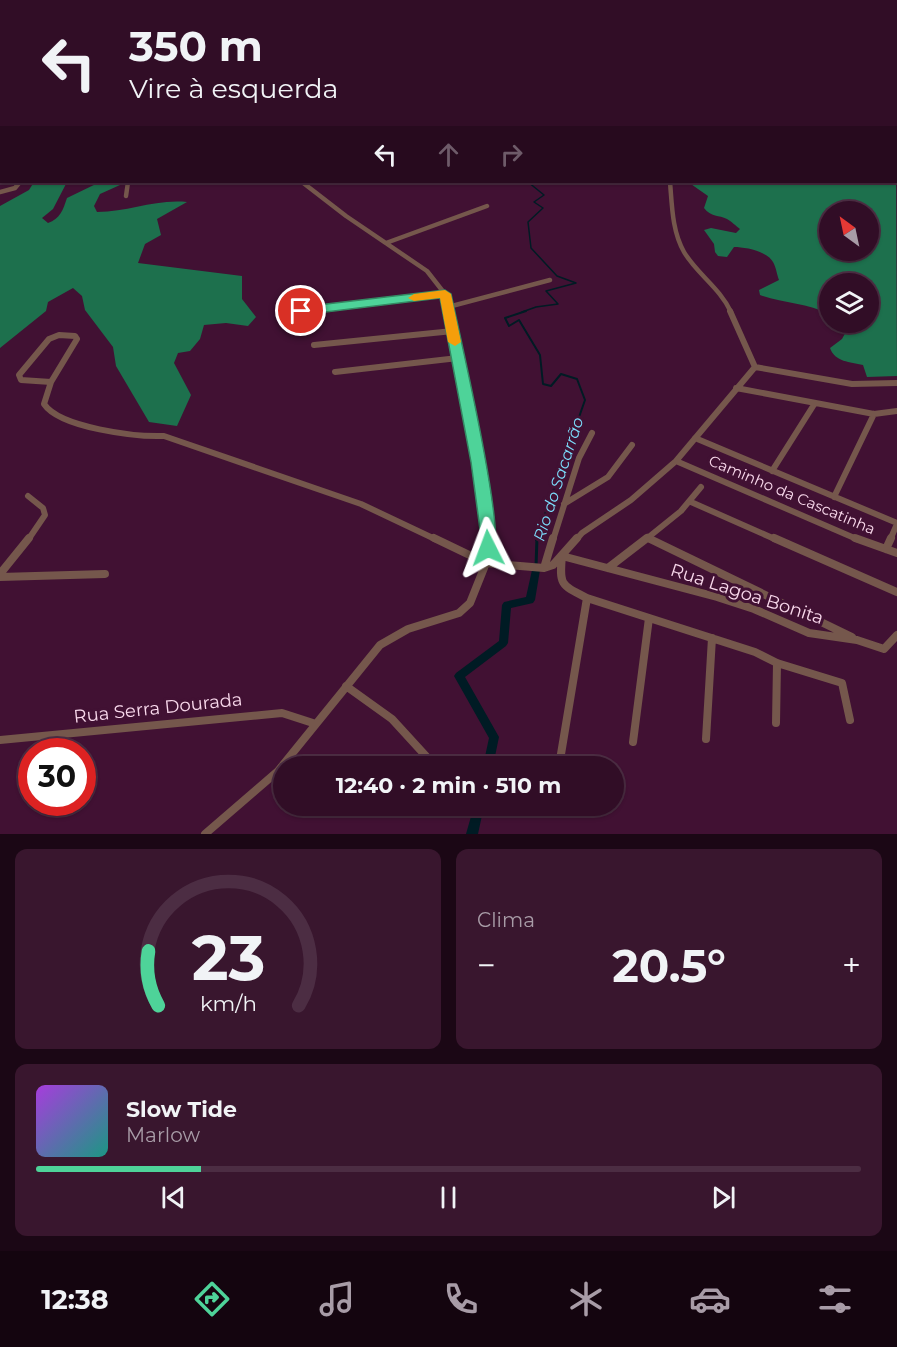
<!DOCTYPE html>
<html lang="pt">
<head>
<meta charset="utf-8">
<style>
	:root { --surface:#310d26; --page:#39162e; --text:#f1f3f6; --muted:#a89ca7; --line:#4c2d43; --accent:#4ed399 }
	body { margin:0; font-family:Montserrat,sans-serif; background:var(--page); color:var(--text); height:100vh; display:flex; flex-direction:column; font-size:22px; white-space:nowrap }
	* { box-sizing:border-box; margin:0 }
	p { font-size:20px; color:var(--muted) }
	.icon { flex:none; width:33px; height:33px; fill:none; stroke:currentColor; stroke-width:2; stroke-linecap:round; stroke-linejoin:round }
	.map { position:relative; height:834px; overflow:hidden }
	.drawer { display:flex; flex-direction:column; gap:15px; padding:15px; background:#1b0715; flex:1 }
	.drawer>* { flex:none }
	.guide { position:absolute; left:0px; top:0px; width:897px; height:183px; box-shadow:0 2px 4px #0004,0 0 0 2px var(--line); background:#310d26; color:var(--text); overflow:hidden }
	.needle { width:39px; rotate:327deg }
	.tools { position:absolute; left:819px; top:201px; display:grid; gap:12px }
	.tools a { display:grid; place-items:center; width:60px; height:60px; border-radius:50%; background:var(--surface); box-shadow:0 2px 4px #0004,0 0 0 2px var(--line); font-size:30px }
	.speed { position:absolute; left:18px; top:738px; display:flex; gap:12px; font-size:30px; font-weight:700; text-align:center }
	.speed>* { display:grid; place-content:center; width:78px; height:78px; border-radius:50%; background:var(--surface); box-shadow:0 2px 4px #0004,0 0 0 2px var(--line); line-height:1 }
	.speed .limit { border:9px solid #d22; background:#fff; color:#111 }
	.pin { position:absolute; display:grid; place-items:center; width:51px; height:51px; color:#fff; margin:-26px; border:3px solid #fff; border-radius:50%; box-shadow:0 2px 6px #0007 }
	.me { position:absolute; width:66px; margin:-33px; rotate:357deg; stroke-linejoin:round; filter:drop-shadow(0 0 4px #0008) }
	.turn { display:flex; align-items:center; gap:21px; height:126px; padding:0 30px; font-size:27px }
	.turn .icon { width:78px; height:78px; stroke-width:2.5 }
	.turn b { display:block; font-size:42px; line-height:51px }
	.lanes { display:flex; align-items:center; height:57px; padding:0 30px; background:#0003; justify-content:center; gap:30px; direction:ltr }
	.lanes .off { opacity:.35 }
	.big { font-size:45px; font-weight:700; line-height:1.1 }
	.drawer .tile { flex:1; display:flex; flex-direction:column; justify-content:center; gap:9px; min-width:0; padding:0 21px; border-radius:12px; background:var(--page) }
	.drawer .dial { align-items:center; gap:0 }
	.dial svg { height:156px; overflow:visible; fill:none; stroke:var(--line); stroke-width:7; stroke-linecap:round; text-anchor:middle }
	.dial text { fill:var(--text); stroke:none }
	.song { display:flex; align-items:center; gap:18px }
	.cover { width:72px; height:72px; border-radius:9px; background:linear-gradient(135deg,hsl(280 70% 55%),hsl(170 70% 35%)) }
	.played { height:6px; border-radius:3px; background:linear-gradient(90deg,var(--accent) 20%,var(--line) 20%) }
	.keys { display:flex; justify-content:space-around; direction:ltr }
	.heat { display:flex; justify-content:space-between; align-items:center; font-size:33px; direction:ltr }
	.drawer .tiles { flex:1; display:grid; gap:15px; grid-template-columns:1fr 1fr }
	.tile:last-child { grid-column:span 2 }
	.trip { position:absolute; left:273px; top:756px; width:351px; height:60px; border-radius:30px; background:var(--surface); box-shadow:0 2px 4px #0004,0 0 0 2px var(--line); font-weight:700; line-height:60px; text-align:center }
	.tab-bar { display:flex; height:96px; justify-content:space-around; align-items:center; background:#14050f; color:var(--muted) }
	.tab-bar .icon { width:42px; height:42px }
	.tab-bar .active { color:var(--accent) }
	.tab-bar b { font-size:27px; color:var(--text) }
	.map>svg:first-child { display:block }
	.forest { fill:#1d704d; fill-rule:evenodd }
	.lines { fill:none; stroke-linecap:round; stroke-linejoin:round }
	.stream-far2 { stroke:#001b24; stroke-width:1.5 }
	.stream-far1 { stroke:#001b24; stroke-width:2 }
	.stream { stroke:#001b24; stroke-width:3 }
	.canal { fill:#001b24; fill-rule:evenodd }
	.street-far3 { stroke:#75574c; stroke-width:4 }
	.street-far2 { stroke:#75574c; stroke-width:4.5 }
	.street-far1 { stroke:#75574c; stroke-width:6 }
	.street { stroke:#75574c; stroke-width:8 }
	.route { fill:#4ed399; stroke:#338963; stroke-width:1.5 }
	.slow { fill:#f59e0b }
	.labels { text-anchor:middle; stroke-width:6; stroke-linejoin:round; paint-order:stroke }
	.street-label { font-size:15px; fill:#f9d9ec; stroke:#411133 }
	.water-label { font-size:16px; font-style:italic; fill:#7cdcfb; stroke:#411133 }
	.near-street-label { font-size:18px; fill:#f9d9ec; stroke:#411133 }
</style>
</head>
<body>
<div class="map">
<svg width="897" height="834" viewBox="0 0 897 834">
	<rect width="100%" height="100%" fill="#411133"/>
	<!-- forest -->
	<path class="forest" d="M103 0H539L102 1Z
		M614 0H897V7L896 2Z
		M896 157 897 376 867 377 863 365C850 362 835 362 830 348L842 339 848 328 842 323 868 322V284H830L829 314C808 303 783 303 760 295L759 290 779 280C777 275 776 267 773 262 767 251 745 247 734 247L727 257 718 256 715 252 714 244 704 230 711 228 736 233 740 229C736 226 731 221 727 219 719 215 711 217 704 208L708 196 688 182H896ZM830 212H868V250H830Z
		M34 182H67L53 209 42 218 48 223C60 219 63 210 67 198L100 182H120V185L100 194 94 206 97 212C129 212 154 199 187 202L157 219 161 235 145 244 138 263 242 276V299L256 317 248 326 226 323 204 325 200 339 190 351 178 353 174 363 191 395 177 426 149 422 116 366 113 347 85 310 82 296 73 288 48 302 46 311 0 348V206L29 190Z"/>
	<g class="lines">
		<!-- stream-far2 -->
		<path class="stream-far2" d="M522 312 536 307 558 304 546 291 576 283 557 276 531 248 528 222 543 208 534 202 544 195 528 182"/>
		<!-- stream-far1 -->
		<path class="stream-far1" d="M526 311 505 318 509 326 519 320 540 355 543 384 551 386 561 374 577 379 585 400 536 540"/>
		<!-- stream -->
		<path class="stream" d="M536 566 537 538"/>
		<!-- canal -->
		<path class="canal" d="M536 566 539 567 540 570 535 600 533 603 511 608 508 643 506 646 465 677 499 737 493 766H483L489 738 454 676 456 673 499 641 502 605 504 602 526 597 532 570 533 567Z
			M474 806H484L478 834H466Z"/>
		<!-- street-far3 -->
		<path class="street-far3" d="M28 2 30 0"/>
		<!-- street-far2 -->
		<path class="street-far2" d="M302 182 346 216 427 271 445 294 449 312
			M670 182C672 205 672 231 684 252 697 274 720 288 731 312
			M0 192 15 188 20 182
			M126 196 128 182
			M386 243 487 206
			M448 307 550 280
			M301 311 445 294"/>
		<!-- street-far1 -->
		<path class="street-far1" d="M301 311H304
			M448 311 478 462 488 540
			M730 311 755 367
			M59 335 75 336 77 339 51 382 21 380 19 375 49 339Z
			M314 345 453 331
			M755 367 852 384 897 383
			M335 372 458 358
			M51 382 44 404C60 428 136 437 164 436L361 504 437 540
			M736 388 874 414 897 411
			M695 438 897 523
			M676 461 859 540
			M772 471 815 403
			M834 497 874 414
			M691 502 777 540
			M564 504 608 477 632 445
			M647 538 651 540
			M28 540 45 515 43 508 28 496
			M553 540 579 458 592 433
			M576 540 582 533 631 500 676 461 755 367
			M645 540 681 511 701 487
			M890 540 897 524"/>
		<!-- street -->
		<path class="street" d="M434 538 486 563 544 568 553 565 577 538
			M648 538 852 637
			M774 538 897 592
			M855 538 897 553
			M886 549 891 538
			M544 568 553 538
			M608 568 647 538
			M0 574 29 538
			M0 577 105 574
			M346 686 392 719 435 766
			M850 720 842 683 777 663 755 652 587 598C561 585 559 585 562 556L717 597 754 609 809 633 857 640 884 649 897 635
			M776 723 777 663
			M706 739 712 638
			M0 740 282 713 316 724
			M633 742 649 618
			M561 754 587 598
			M205 834 278 771 380 645 408 629 459 613 470 603 486 563 488 538"/>
	</g>
	<!-- route -->
	<path class="route" d="M445 290 451 294C459 332 505 529 494 552L488 554 483 552 471 462 440 298 301 315 295 311 301 307Z"/>
	<!-- slow -->
	<path class="slow" d="M445 290 451 294 461 342 455 346 448 342 440 298 414 301 408 298 414 294Z"/>
	<g class="labels">
		<!-- street labels -->
		<g class="street-label">
			<text transform="translate(792 495) rotate(23)" y="5">Caminho da Cascatinha</text>
		</g>
		<!-- water labels -->
		<g class="water-label">
			<text transform="translate(558 479) rotate(-72)" y="6">Rio do Sacarrão</text>
		</g>
		<!-- near-street labels -->
		<g class="near-street-label">
			<text transform="translate(747 594) rotate(18)" y="6">Rua Lagoa Bonita</text>
			<text transform="translate(158 708) rotate(-6)" y="6">Rua Serra Dourada</text>
		</g>
	</g>
</svg>
<div class="tools">
<a><svg class="needle" viewBox="-14 -14 28 28"><path d="M0-13l5 13h-10z" fill="#e53935"/><path d="M0 13l5-13h-10z" fill="#a89ca7"/></svg></a>
<a><svg class="icon" aria-label="layers" viewBox="0 0 24 24"><path d="M12 4l9 5-9 5-9-5zM3 14l9 5 9-5"/></svg></a>
</div>
<div class="speed"><div class="limit">30</div></div>
<div class="pin" style="left:301px;top:311px;background:#d93025"><svg class="icon" aria-label="arrive" viewBox="0 0 24 24"><path d="M6 21V4h12l-3 4 3 4H6"/></svg></div>
<svg class="me" style="left:488px;top:548px" viewBox="-20 -20 40 40"><path d="M0-17L14 15 0 8-14 15z" fill="#4ed399" stroke="#fff" stroke-width="4"/></svg>
<div class="trip">12:40 · 2 min · 510 m</div>
<div class="guide">
<div class="turn"><svg class="icon" aria-label="left" viewBox="0 0 24 24"><path d="M17 20v-9H6M10 6l-5 5 5 5"/></svg><div><b>350 m</b>Vire à esquerda</div></div>
<div class="lanes"><svg class="icon" aria-label="left" viewBox="0 0 24 24"><path d="M17 20v-9H6M10 6l-5 5 5 5"/></svg><svg class="icon off" aria-label="ahead" viewBox="0 0 24 24"><path d="M12 20V5M6 11l6-6 6 6"/></svg><svg class="icon off" aria-label="right" viewBox="0 0 24 24"><path d="M7 20v-9h11M14 6l5 5-5 5"/></svg></div>
</div>
</div>
<section class="drawer">
<div class="tiles">
<div class="tile dial"><svg viewBox="0 0 100 80">
<path d="M14 69A42 42 0 1 1 86 69"/>
<path d="M14 69A42 42 0 0 1 9 41" stroke="#4ed399"/>
<text x="50" y="56" font-size="32" font-weight="700">23</text>
<text x="50" y="72" font-size="11">km/h</text>
</svg></div>
<div class="tile"><p>Clima</p>
<div class="heat"><a>−</a><b class="big">20.5°</b><a>+</a></div>
</div>
<div class="tile">
<div class="song"><i class="cover"></i><div><b>Slow Tide</b><p>Marlow</p></div></div>
<div class="played"></div>
<div class="keys"><svg class="icon" aria-label="previous" viewBox="0 0 24 24"><path d="M18 5L8 12l10 7zM5 5v14"/></svg><svg class="icon" aria-label="pause" viewBox="0 0 24 24"><path d="M8 5v14M16 5v14"/></svg><svg class="icon" aria-label="next" viewBox="0 0 24 24"><path d="M6 5l10 7-10 7zM19 5v14"/></svg></div>
</div>
</div>
</section>
<nav class="tab-bar">
<b>12:38</b>
<svg class="icon active" aria-label="directions" viewBox="0 0 24 24"><path d="M12 3l9 9-9 9-9-9zM9 14v-3h6M13 9l2 2-2 2"/></svg>
<svg class="icon" aria-label="music" viewBox="0 0 24 24"><path d="M9 18V5l10-2v13"/><circle cx="6" cy="18" r="3"/><circle cx="16" cy="16" r="3"/></svg>
<svg class="icon" aria-label="phone" viewBox="0 0 24 24"><path d="M5 4h4l2 5-3 2q2 4 5 5l2-3 5 2v4C11 20 4 13 5 4z"/></svg>
<svg class="icon" aria-label="climate" viewBox="0 0 24 24"><path d="M12 3v18M4 7l16 10M4 17L20 7"/></svg>
<svg class="icon" aria-label="car" viewBox="0 0 24 24"><path d="M5 17H2v-5l4-1 3-4h7l3 4 3 1v5h-3M9 17h6M6 11h13"/><circle cx="7" cy="17" r="2"/><circle cx="17" cy="17" r="2"/></svg>
<svg class="icon" aria-label="filters" viewBox="0 0 24 24"><path d="M4 7h16M4 17h16"/><circle cx="9" cy="7" r="2"/><circle cx="15" cy="17" r="2"/></svg>
</nav>
</body>
</html>
